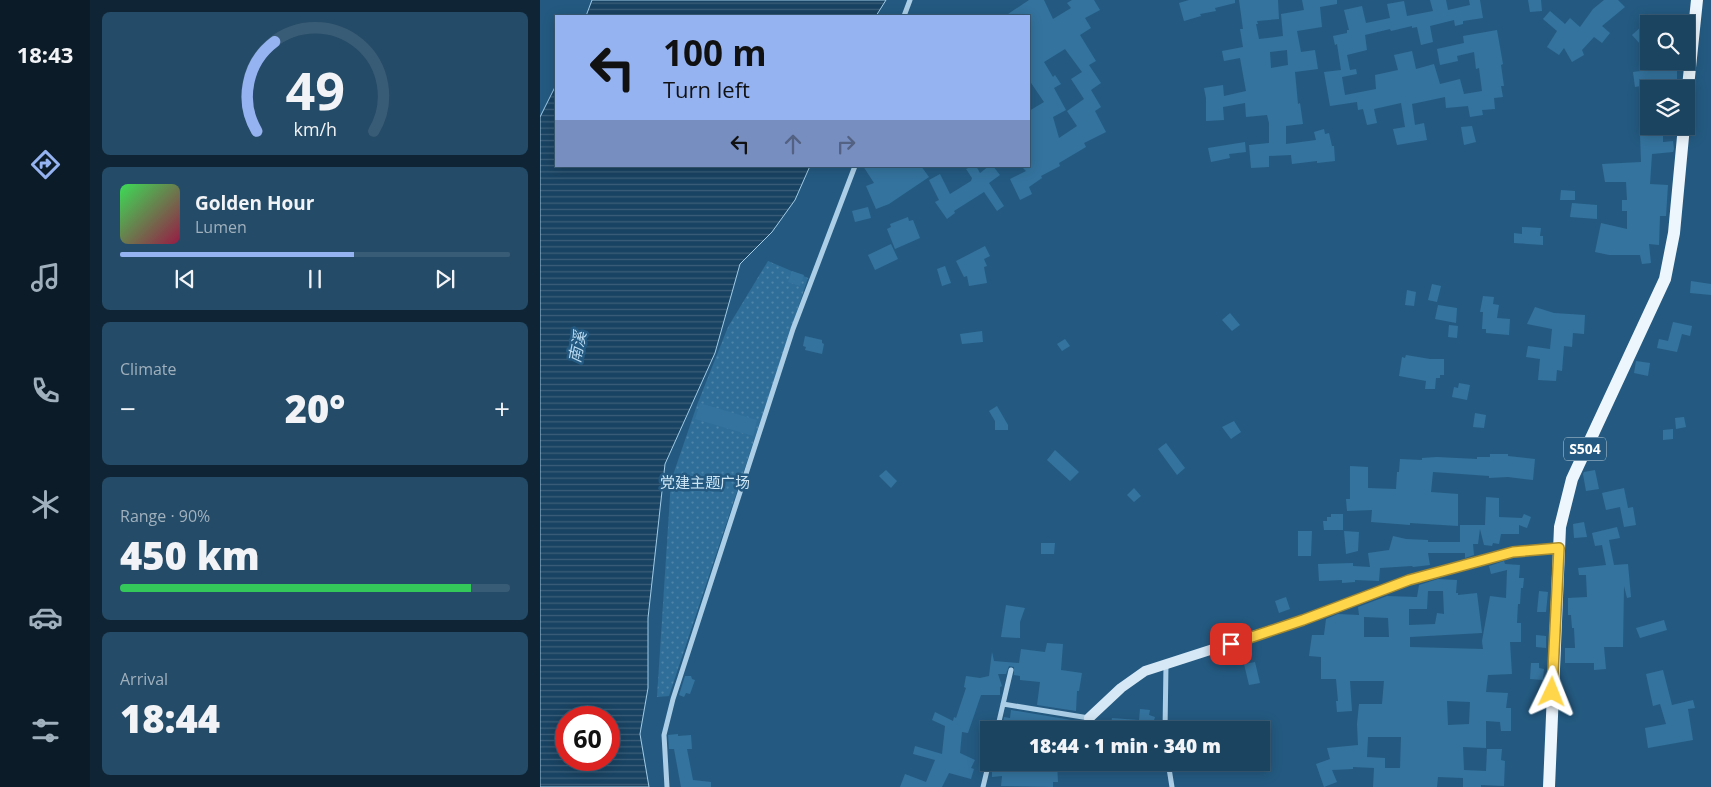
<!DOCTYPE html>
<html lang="en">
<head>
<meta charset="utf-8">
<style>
	:root { --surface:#1b4461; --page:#244b67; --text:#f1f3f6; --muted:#a0b0bd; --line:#395c76; --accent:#95b2f1 }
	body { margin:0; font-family:"Open Sans","Noto Sans SC",sans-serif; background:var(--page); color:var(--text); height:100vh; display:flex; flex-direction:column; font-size:19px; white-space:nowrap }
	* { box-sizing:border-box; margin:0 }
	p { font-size:16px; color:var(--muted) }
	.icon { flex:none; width:28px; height:28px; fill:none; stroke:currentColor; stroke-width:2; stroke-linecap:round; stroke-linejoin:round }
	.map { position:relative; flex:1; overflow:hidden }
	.panel { display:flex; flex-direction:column; gap:12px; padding:12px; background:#0f2535; width:450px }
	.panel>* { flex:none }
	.top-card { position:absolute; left:15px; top:15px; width:475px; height:152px; border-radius:0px; box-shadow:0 2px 12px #0003,0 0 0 1px var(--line); background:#95b2f1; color:#111; overflow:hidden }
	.tools { position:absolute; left:1100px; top:15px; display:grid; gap:10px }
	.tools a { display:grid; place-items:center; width:55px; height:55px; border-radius:0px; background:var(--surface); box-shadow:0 2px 12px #0003,0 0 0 1px var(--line); font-size:25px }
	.speed { position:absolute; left:15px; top:706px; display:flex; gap:10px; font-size:25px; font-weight:700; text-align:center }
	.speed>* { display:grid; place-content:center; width:65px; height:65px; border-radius:50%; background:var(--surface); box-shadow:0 2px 12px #0003,0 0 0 1px var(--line); line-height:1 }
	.speed .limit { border:8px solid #d22; background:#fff; color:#111 }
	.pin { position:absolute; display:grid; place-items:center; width:42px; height:42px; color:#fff; margin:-21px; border-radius:10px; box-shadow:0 2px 8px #0006 }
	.me { position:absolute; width:55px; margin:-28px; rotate:2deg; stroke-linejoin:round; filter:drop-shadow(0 0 4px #0008) }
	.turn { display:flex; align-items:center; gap:18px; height:105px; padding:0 25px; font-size:22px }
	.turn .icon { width:65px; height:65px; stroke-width:2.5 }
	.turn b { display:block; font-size:35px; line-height:42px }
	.lanes { display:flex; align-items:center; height:48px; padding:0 25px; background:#0003; justify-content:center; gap:25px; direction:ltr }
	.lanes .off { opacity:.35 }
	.big { font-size:38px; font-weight:800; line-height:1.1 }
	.panel .widget { flex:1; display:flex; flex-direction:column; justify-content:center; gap:8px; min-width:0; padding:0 18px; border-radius:8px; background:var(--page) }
	.panel .dial { align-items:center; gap:0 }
	.dial svg { height:130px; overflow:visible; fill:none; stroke:var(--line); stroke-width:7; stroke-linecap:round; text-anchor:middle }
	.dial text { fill:var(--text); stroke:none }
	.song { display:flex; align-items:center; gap:15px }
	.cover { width:60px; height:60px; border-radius:8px; background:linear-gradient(135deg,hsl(130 70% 55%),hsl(340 70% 35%)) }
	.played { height:5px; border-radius:2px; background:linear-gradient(90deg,var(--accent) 60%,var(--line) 60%) }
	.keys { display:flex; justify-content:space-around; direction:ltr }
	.heat { display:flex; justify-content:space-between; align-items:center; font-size:28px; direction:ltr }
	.charge { height:8px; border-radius:4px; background:linear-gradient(90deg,#34c759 90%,var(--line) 0) }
	.trip { position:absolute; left:440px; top:721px; width:290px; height:50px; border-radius:0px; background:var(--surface); box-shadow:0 2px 12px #0003,0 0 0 1px var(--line); font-weight:800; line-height:50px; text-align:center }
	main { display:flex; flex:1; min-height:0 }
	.dock { display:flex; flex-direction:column; width:90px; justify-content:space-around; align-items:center; background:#0b1b27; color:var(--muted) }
	.dock .icon { width:35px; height:35px }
	.dock .selected { color:var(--accent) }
	.dock b { font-size:22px; color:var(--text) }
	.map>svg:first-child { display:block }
	.park { fill:url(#park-dots) }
	.water { fill:url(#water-rules); stroke:#a0cce8; fill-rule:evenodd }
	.building { fill:#34739e; fill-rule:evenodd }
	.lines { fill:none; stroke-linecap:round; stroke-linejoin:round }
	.street { stroke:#accfe7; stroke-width:5 }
	.secondary { stroke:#d6e8f6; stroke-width:10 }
	.primary { stroke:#edf6fd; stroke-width:12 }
	.route-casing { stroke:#a68a30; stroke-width:12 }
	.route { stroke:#ffd54a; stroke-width:9 }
	.labels { text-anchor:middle; stroke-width:5; stroke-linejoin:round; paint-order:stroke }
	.shield { fill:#245a81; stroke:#bdced9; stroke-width:1 }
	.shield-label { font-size:14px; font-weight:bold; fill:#fff }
	.park-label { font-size:15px; fill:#cfe6f5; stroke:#245a81 }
	.water-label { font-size:16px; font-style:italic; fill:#b7d8ef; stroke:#245a81 }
</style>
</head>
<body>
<main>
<nav class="dock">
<b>18:43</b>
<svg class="icon selected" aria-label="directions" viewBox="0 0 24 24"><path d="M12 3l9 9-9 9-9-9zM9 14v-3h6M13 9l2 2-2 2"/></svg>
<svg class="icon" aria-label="music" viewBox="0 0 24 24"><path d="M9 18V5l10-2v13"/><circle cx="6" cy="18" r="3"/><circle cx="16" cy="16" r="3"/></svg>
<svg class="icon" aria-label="phone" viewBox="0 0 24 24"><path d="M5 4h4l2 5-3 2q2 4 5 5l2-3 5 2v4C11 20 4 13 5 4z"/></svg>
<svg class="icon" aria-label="climate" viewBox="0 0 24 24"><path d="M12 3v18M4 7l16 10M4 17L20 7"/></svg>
<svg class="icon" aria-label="car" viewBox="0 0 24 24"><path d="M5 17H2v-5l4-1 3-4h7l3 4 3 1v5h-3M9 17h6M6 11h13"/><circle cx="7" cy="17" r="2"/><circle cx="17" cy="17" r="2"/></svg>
<svg class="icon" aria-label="filters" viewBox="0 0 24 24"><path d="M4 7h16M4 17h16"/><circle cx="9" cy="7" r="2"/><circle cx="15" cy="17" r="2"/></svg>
</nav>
<section class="panel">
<div class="widget dial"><svg viewBox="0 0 100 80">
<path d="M14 69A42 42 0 1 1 86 69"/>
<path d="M14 69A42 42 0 0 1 25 14" stroke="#95b2f1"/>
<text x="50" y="56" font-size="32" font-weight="700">49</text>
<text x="50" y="72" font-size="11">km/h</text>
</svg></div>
<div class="widget">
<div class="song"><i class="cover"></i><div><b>Golden Hour</b><p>Lumen</p></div></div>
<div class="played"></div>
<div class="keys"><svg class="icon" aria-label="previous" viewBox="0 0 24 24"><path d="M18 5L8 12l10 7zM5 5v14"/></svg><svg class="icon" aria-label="pause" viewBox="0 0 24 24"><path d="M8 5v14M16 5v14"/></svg><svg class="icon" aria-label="next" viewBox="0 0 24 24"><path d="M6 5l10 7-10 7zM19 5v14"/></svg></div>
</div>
<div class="widget"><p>Climate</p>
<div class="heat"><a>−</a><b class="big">20°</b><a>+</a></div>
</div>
<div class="widget"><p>Range · 90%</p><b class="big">450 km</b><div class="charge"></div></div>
<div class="widget"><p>Arrival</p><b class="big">18:44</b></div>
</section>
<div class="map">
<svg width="1171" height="787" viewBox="0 0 1171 787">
	<defs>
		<pattern id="park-dots" width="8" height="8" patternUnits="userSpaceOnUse" patternTransform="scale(1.25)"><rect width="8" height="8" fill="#2f6e99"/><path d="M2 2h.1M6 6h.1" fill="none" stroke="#4e84a8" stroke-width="1.8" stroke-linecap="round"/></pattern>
		<pattern id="water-rules" width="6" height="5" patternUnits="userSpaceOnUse" patternTransform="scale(1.25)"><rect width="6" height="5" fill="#194362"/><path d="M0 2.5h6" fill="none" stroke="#3c5f7a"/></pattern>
	</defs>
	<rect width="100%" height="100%" fill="#245a81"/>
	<!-- park -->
	<path class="park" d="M228 261 268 278 129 696 117 697 131 481 157 405 188 327Z"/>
	<!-- water -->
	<path class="water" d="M52 0H346L336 16H46Z
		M16 85V166H270L255 200 232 232 200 264 175 353 125 464 108 618V688L100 734 109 787H0V117ZM26 718H69V760H26Z"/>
	<!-- building -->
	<path class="building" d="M489 0H504L513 19 531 8 527 3 532 0H554L560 10 545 18 551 28 540 35 556 61 549 65 561 83 551 90 561 107 555 111 566 132 544 143 546 147 519 163 520 166 501 176 502 178 489 187 492 194 480 200 470 179 486 171 483 168 489 166V111L504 102 489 80V16H465ZM525 49 542 72 531 79 544 99 527 111 537 126 519 138 513 117 526 110 514 88 521 84 515 75 513 77 504 62Z
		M649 0H695V3L675 8 676 11 660 14 661 16 644 21 639 3Z
		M699 0H738L739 19 717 21 718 24H716L719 39 743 36 741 14 764 10 762 0H797V4L780 7 782 27 757 31 761 52 775 50 778 69 755 72 758 104 760 103 763 124 746 126V144L776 140 774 132 784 129 785 134 789 133 792 146H794L795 161 777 163V161L752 164 751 155 729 156V167L711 168 709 145 729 143V123L727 115 706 117 705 103 683 107 684 120 666 121V98L664 88 683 85 684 96 706 91 700 58 684 61 682 51 703 47 700 29H703ZM747 50 748 65 731 68 730 52Z
		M890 0H906L908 10 930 5 929 0H940L943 18 923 21V24L915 26 914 20 890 26 893 42 881 45 877 27 872 28V26L851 31 850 29 825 35 827 50 807 55 810 70 816 69 817 74 802 77 805 95 836 89 835 75 858 70 854 55 872 51 876 69 894 64 900 84 920 79 924 94 942 91 939 68 936 69 934 52 917 56 918 61 900 65 897 49 924 43 923 36 957 30 963 64 961 65 964 86H961L963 97 954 98 955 109 942 110 943 115 930 117 928 106 906 108 905 97 872 104 875 125 884 123 887 140 857 145 853 129 865 127 861 103 834 109 837 123 827 125 823 109 818 110 817 102 790 106 784 72 801 70 797 44 795 45 793 36 807 33V30H809L804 10 822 6 826 23 850 18 847 4 864 1 867 16 893 11Z
		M988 0H1001L1002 11 990 12Z
		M1064 0H1078L1085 7 1062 26 1070 33 1062 43 1054 37 1042 50 1044 55 1032 62 1024 48 1019 55 1007 47 1017 31 1003 19 1010 11 1025 24 1030 18 1040 27 1053 9Z
		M1104 24 1109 29V54L1092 35Z
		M1108 61H1137V89H1109V112H1102L1101 86 1095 87 1093 72 1108 70Z
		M932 126 936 142 924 145 921 127Z
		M1100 134H1123V142L1133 141 1134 149 1133 152 1112 154 1110 184 1128 185 1126 216H1120L1119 245 1109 244 1111 263 1102 264 1100 255H1069L1055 252 1061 223 1087 229V211H1082V200H1087L1086 182H1065L1062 164 1101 162Z
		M705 142 706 152 689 154 690 158 671 162 668 148Z
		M323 166H381L389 177 349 204 336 209 326 186 334 183Z
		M432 166H436L440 173 449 166H453L460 175 449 183 464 206 457 211 444 192 414 211 415 213 407 219 395 202 399 200 389 180 400 174 410 194 431 181 432 178 426 169Z
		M1021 190 1035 191V200H1020Z
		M1032 203 1057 205V219L1030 217Z
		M328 207 331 218 315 222 312 211Z
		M368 217 369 221 373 220 380 238 355 249 347 229 351 227 350 224Z
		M982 227 1001 228 1000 236H1003V245L974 243V233L982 234Z
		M351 244 358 259 335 270 328 255Z
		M445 246 450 256 444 259 447 266 444 267 447 283 429 286 427 276 424 277 416 261Z
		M405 266 411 283 402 286 397 269Z
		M252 271 264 275 260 286 248 282Z
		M1151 281 1171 284V295L1150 293Z
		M892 284 901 286 897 302 888 300Z
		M867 290 876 292 874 306 865 305Z
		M943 296 954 297 953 304 959 305 957 318 970 319 969 335 946 333V329H942L943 312H940Z
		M898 305 917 308 916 323 895 319Z
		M995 307 1014 313 1045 315 1044 334 1033 333 1032 347 1024 346 1022 371 1017 370 1016 381 998 380 1000 359 986 357 988 346 1010 349 1012 329 987 324Z
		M690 313 700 325 692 331 682 320Z
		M1133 322 1152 326 1150 336 1142 334 1137 352 1117 348 1119 339 1128 341Z
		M909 325 918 326 917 338 908 337Z
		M442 331 443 342 422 344 420 334Z
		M265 336 282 340V343L284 344 282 354 265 350 266 347 263 346Z
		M525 339 530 346 522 351 517 344Z
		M866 355 890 359H904V375H900V378H896L895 389H885L886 381 859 376 862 357 865 358Z
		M1096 361 1110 363 1108 376 1094 373Z
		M919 383 930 385 927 400 912 397 914 387 918 388Z
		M160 403 217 420 213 436 155 419Z
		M457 406 468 425V430H455V421L449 411Z
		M935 413 946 415 944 428 933 427Z
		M1144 417 1146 427 1136 429 1135 418Z
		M694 421 701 432 691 439 682 427Z
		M1133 429V439L1123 440V430Z
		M626 443 645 468 637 475 618 449Z
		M515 450 539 472 530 481 507 460Z
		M950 454H968V456L995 459 993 480 968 477 949 478V476L893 472 891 492 918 494V526L870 523V525L831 522 832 510 807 511 806 499H810V466L828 467V488L856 489 857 472H859L860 459 882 460V458L897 457 937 459V457H950Z
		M346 470 357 481 351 488 339 476Z
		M1055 470 1059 489 1046 491 1043 474 1044 472Z
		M594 488 601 496 594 502 587 495Z
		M1084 488 1088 508 1093 507 1096 525 1084 527 1080 507 1066 510 1062 493Z
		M946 497 959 498V517L982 518 984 514 991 517 987 528 979 525V534H961L959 544 953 543 952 546 944 545 940 529 938 544H933L934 555 925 558V553H888L890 565 873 567 872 566 840 568 839 581 815 580V582L802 583V580L779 581 778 564 813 563V566L830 567 828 553 849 550 853 536 866 539 888 540V542H920V525H945Z
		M791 514H803V530H784L783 521H787V517H791Z
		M1044 522 1047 537 1034 538 1033 524Z
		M1077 527 1080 538 1069 540 1074 565 1088 564 1091 597 1087 598 1084 586 1083 647H1064L1066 669 1054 670V663H1025V648H1035L1034 628H1032L1031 615H1028V598L1047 597 1046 575H1039L1038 568 1066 565 1062 545 1055 546 1052 533Z
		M758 531H772L771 556H758Z
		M804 531 819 532 818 551 806 554Z
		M501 543H515L514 554H501Z
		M964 561 965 564 980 565 979 578H984L983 588H981L980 604H978L977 623H981V642H970L972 674 948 675 946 692 968 693 966 708H971V731H961L960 722 946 721V748L923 747 924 770 946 771 947 749H962L961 760 965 761 964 786 941 785V787H923V778L898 777 897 787H833L834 768 813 767V769L792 770 797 782 784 787 776 764 790 759 787 748 818 745 817 724 819 704H842L844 681H810L812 711 797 712 796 701H798L796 679H781V657L769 656 772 635H784L786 619 798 614 819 615 818 607 847 596 877 597 879 585 898 579 917 580 916 593H918V595L937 593 942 633 870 637V647L943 649 942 641 950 596 966 598 967 570 951 574 949 566ZM888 591H903L904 614 897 613 895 624 869 625V609H887ZM824 617 848 618 849 637H824ZM907 701 930 702 929 724 908 725ZM828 737H861L860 768H845V758L827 757Z
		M999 591 1008 592 1006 612H997Z
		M746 597 750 609 739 613 735 601Z
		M466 605 485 608 480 622V638L461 637Z
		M1124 620 1127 630 1100 638 1096 628Z
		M996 635 1006 636V648L996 647Z
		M507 643 523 644 521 670 542 673 539 691H537L536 711 497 705 500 682 480 680V676L474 675V667L469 666 466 674H458L462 686 460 687V695H441L428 733 422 732 420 753 435 760 431 768 434 769 431 779 409 773 402 787H360L365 774 386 782 395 760 373 754 375 746 402 754 405 726 392 720 395 712 413 721 414 717 416 718 426 688 424 687 426 676 440 678 449 676 452 652 454 661 479 663 481 649 505 652Z
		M715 662 720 683 709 685 704 664Z
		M991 663H999V668L1004 669 1003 680 990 679Z
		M1123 670 1132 705 1153 700 1155 708 1148 709 1153 740 1108 748 1105 728 1126 724 1120 704 1113 706 1106 674Z
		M145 676H151L152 679 155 680 150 694 146 693 144 697 139 695Z
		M600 709 610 710 609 715 615 717 611 730H570L572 718 599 720Z
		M471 710 543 722 547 724 551 725 550 728 534 726 535 723 504 722V730H482L462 727 464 717 470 718Z
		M138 734V736L151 735 152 749H147L153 780 171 782V787H141L134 749H129L128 735Z
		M477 762H496V766L517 763 518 782H513V787L461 786 462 776 452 777V768L476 769Z"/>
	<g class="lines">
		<!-- street -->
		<path class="street" d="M364 16 370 0
			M463 704 549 718
			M457 730 471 670
			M625 730 626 665
			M628 762 632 787
			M127 787 124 735 133 699 253 329 315 166
			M443 787 449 762"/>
		<!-- secondary -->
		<path class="secondary" d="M549 718 581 688 605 671 763 620 869 580 973 552 1019 548"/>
		<!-- primary -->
		<path class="primary" d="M1146 106 1157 0
			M1009 787 1020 527 1032 479 1125 279 1134 233 1144 126"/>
	</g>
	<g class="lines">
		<!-- route casing -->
		<g class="route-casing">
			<path id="route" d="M691 644 763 620 869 580 973 552 1019 548 1012 692"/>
		</g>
		<!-- route -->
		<use href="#route" class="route"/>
	</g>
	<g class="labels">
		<!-- shield labels -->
		<rect class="shield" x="1024" y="437.5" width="42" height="23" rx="4"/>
		<g class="shield-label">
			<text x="1045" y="454">S504</text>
		</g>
		<!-- park labels -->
		<g class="park-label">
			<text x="165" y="488">党建主题广场</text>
		</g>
		<!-- water labels -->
		<g class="water-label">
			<text transform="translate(37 347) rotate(-79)" y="6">南溪</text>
		</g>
	</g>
</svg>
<div class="tools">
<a><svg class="icon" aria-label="search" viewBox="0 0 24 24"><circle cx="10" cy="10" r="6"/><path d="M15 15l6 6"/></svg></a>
<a><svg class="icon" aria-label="layers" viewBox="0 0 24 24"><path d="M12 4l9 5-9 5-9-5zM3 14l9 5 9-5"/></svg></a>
</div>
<div class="speed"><div class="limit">60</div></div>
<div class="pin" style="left:691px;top:644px;background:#d93025"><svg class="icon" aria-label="arrive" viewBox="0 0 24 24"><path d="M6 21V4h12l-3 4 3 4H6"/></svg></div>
<svg class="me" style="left:1012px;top:692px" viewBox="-20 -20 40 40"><path d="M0-17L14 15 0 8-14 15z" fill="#ffd54a" stroke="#fff" stroke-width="4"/></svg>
<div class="trip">18:44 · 1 min · 340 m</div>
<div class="top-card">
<div class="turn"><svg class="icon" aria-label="left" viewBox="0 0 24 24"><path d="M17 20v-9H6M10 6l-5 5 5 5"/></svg><div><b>100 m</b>Turn left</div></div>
<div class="lanes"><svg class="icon" aria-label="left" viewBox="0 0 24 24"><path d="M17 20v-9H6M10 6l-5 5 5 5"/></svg><svg class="icon off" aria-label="ahead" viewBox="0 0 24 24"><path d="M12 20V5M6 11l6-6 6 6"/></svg><svg class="icon off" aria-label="right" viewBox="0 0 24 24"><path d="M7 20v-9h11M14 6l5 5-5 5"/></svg></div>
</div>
</div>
</main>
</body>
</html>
